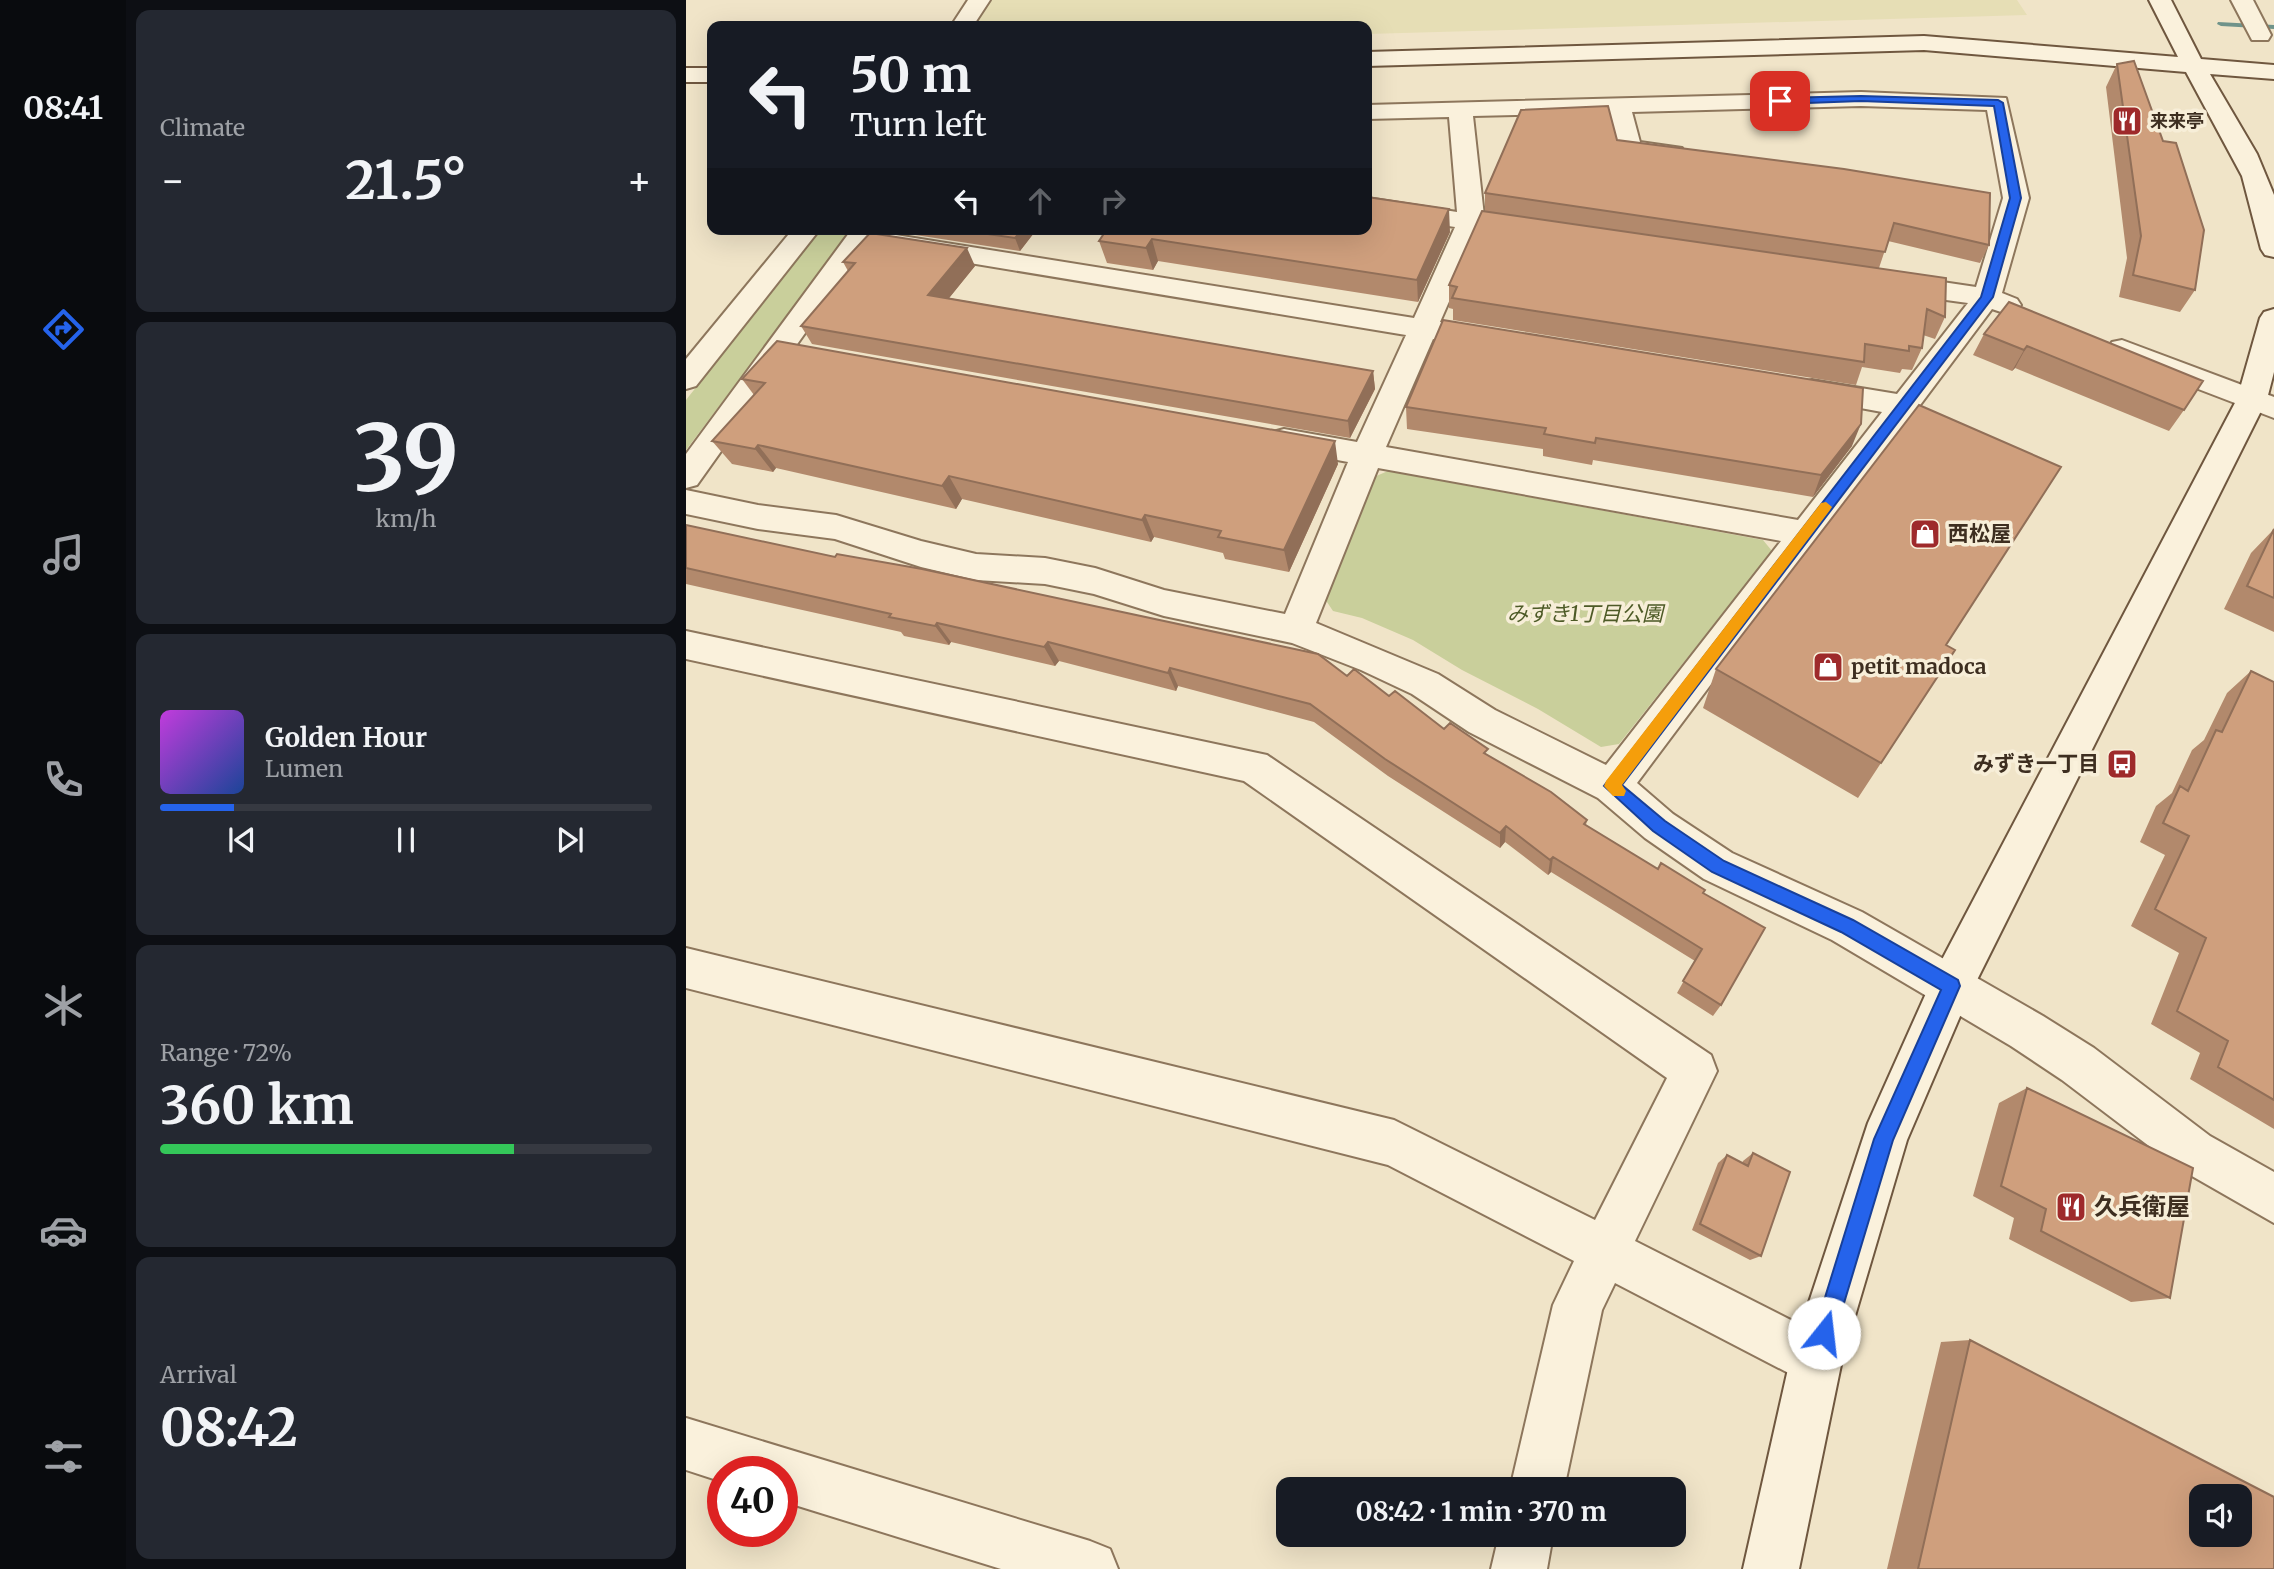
<!DOCTYPE html>
<html lang="en">
<head>
<meta charset="utf-8">
<style>
	:root { --surface:#171b24; --page:#242831; --text:#f1f3f6; --muted:#9ea1a6; --line:#363941; --accent:#2563eb }
	body { margin:0; font-family:Merriweather,"Noto Sans JP",serif; background:var(--page); color:var(--text); height:100vh; display:flex; flex-direction:column; font-size:26px; white-space:nowrap }
	* { box-sizing:border-box; margin:0 }
	p { font-size:23px; color:var(--muted) }
	.icon { flex:none; width:38px; height:38px; fill:none; stroke:currentColor; stroke-width:2; stroke-linecap:round; stroke-linejoin:round }
	.map { position:relative; flex:1; overflow:hidden }
	.panel { display:flex; flex-direction:column; gap:10px; padding:10px; background:#0d0f14; width:560px }
	.panel>* { flex:none }
	.hud { position:absolute; left:21px; top:21px; width:665px; height:214px; border-radius:14px; box-shadow:0 7px 28px #0002; background:#171b24; color:var(--text); overflow:hidden }
	.buttons { position:absolute; left:1503px; top:1484px; display:grid; gap:14px }
	.buttons a { display:grid; place-items:center; width:63px; height:63px; border-radius:14px; background:var(--surface); box-shadow:0 7px 28px #0002; font-size:35px }
	.speed { position:absolute; left:21px; top:1456px; display:flex; gap:14px; font-size:35px; font-weight:700; text-align:center }
	.speed>* { display:grid; place-content:center; width:91px; height:91px; border-radius:50%; background:var(--surface); box-shadow:0 7px 28px #0002; line-height:1 }
	.speed .limit { border:10px solid #d22; background:#fff; color:#111 }
	.pin { position:absolute; display:grid; place-items:center; width:60px; height:60px; color:#fff; margin:-30px; border-radius:14px; box-shadow:0 4px 10px #0006 }
	.me { position:absolute; width:77px; margin:-38px; rotate:16deg; stroke-linejoin:round; filter:drop-shadow(0 0 5px #0008) }
	.turn { display:flex; align-items:center; gap:24px; height:147px; padding:0 28px; font-size:32px }
	.turn .icon { width:91px; height:91px; stroke-width:2.5 }
	.turn b { display:block; font-size:49px; line-height:60px }
	.lanes { display:flex; align-items:center; height:66px; padding:0 28px; background:#0003; justify-content:center; gap:35px; direction:ltr }
	.lanes .off { opacity:.35 }
	.big { font-size:52px; font-weight:700; line-height:1.1 }
	.panel .widget { flex:1; display:flex; flex-direction:column; justify-content:center; gap:10px; min-width:0; padding:0 24px; border-radius:14px; background:var(--page) }
	.panel .dial { align-items:center; gap:0 }
	.dial b { font-size:91px; line-height:1 }
	.song { display:flex; align-items:center; gap:21px }
	.cover { width:84px; height:84px; border-radius:10px; background:linear-gradient(135deg,hsl(290 70% 55%),hsl(220 70% 35%)) }
	.played { height:7px; border-radius:4px; background:linear-gradient(90deg,var(--accent) 15%,var(--line) 15%) }
	.keys { display:flex; justify-content:space-around; direction:ltr }
	.heat { display:flex; justify-content:space-between; align-items:center; font-size:38px; direction:ltr }
	.charge { height:10px; border-radius:5px; background:linear-gradient(90deg,#34c759 72%,var(--line) 0) }
	.trip { position:absolute; left:590px; top:1477px; width:410px; height:70px; border-radius:14px; background:var(--surface); box-shadow:0 7px 28px #0002; font-weight:700; line-height:70px; text-align:center }
	main { display:flex; flex:1; min-height:0 }
	.menu { display:flex; flex-direction:column; width:126px; justify-content:space-around; align-items:center; background:#090b0e; color:var(--muted) }
	.menu .icon { width:49px; height:49px }
	.menu .active { color:var(--accent) }
	.menu b { font-size:32px; color:var(--text) }
	.map>svg:first-child { display:block }
	.farmland { fill:#e6deb5 }
	.green { fill:#c9cf9b }
	.lines { fill:none; stroke-linecap:round; stroke-linejoin:round }
	.stream { fill:#6f938a; fill-rule:evenodd }
	.street-casing { stroke:#8d765c; stroke-width:4 }
	.secondary-casing { stroke:#6f573f; stroke-width:4 }
	.street { fill:#faf1dc; fill-rule:evenodd }
	.secondary { fill:#faf1dc; fill-rule:evenodd }
	.wall { fill:#b2896c }
	.shaded-wall { fill:#916f58 }
	.building { fill:#cf9f7d; stroke:#916f58; stroke-width:2; fill-rule:evenodd }
	.route { fill:#2563eb; stroke:#184099; stroke-width:2 }
	.slow { fill:#f59e0b }
	.labels { text-anchor:middle; stroke-width:7; stroke-linejoin:round; paint-order:stroke }
	.far-poi-label { font-size:18px; font-weight:bold; fill:#3d2e20; stroke:#f7eed8; text-anchor:start }
	.poi-label { font-size:21px; font-weight:bold; fill:#3d2e20; stroke:#f7eed8; text-anchor:start }
	.park-label { font-size:21px; font-style:italic; fill:#4d5a26; stroke:#f7eed8 }
	.near-poi-label { font-size:24px; font-weight:bold; fill:#3d2e20; stroke:#f7eed8; text-anchor:start }
</style>
</head>
<body>
<main>
<nav class="menu">
<b>08:41</b>
<svg class="icon active" aria-label="directions" viewBox="0 0 24 24"><path d="M12 3l9 9-9 9-9-9zM9 14v-3h6M13 9l2 2-2 2"/></svg>
<svg class="icon" aria-label="music" viewBox="0 0 24 24"><path d="M9 18V5l10-2v13"/><circle cx="6" cy="18" r="3"/><circle cx="16" cy="16" r="3"/></svg>
<svg class="icon" aria-label="phone" viewBox="0 0 24 24"><path d="M5 4h4l2 5-3 2q2 4 5 5l2-3 5 2v4C11 20 4 13 5 4z"/></svg>
<svg class="icon" aria-label="climate" viewBox="0 0 24 24"><path d="M12 3v18M4 7l16 10M4 17L20 7"/></svg>
<svg class="icon" aria-label="car" viewBox="0 0 24 24"><path d="M5 17H2v-5l4-1 3-4h7l3 4 3 1v5h-3M9 17h6M6 11h13"/><circle cx="7" cy="17" r="2"/><circle cx="17" cy="17" r="2"/></svg>
<svg class="icon" aria-label="filters" viewBox="0 0 24 24"><path d="M4 7h16M4 17h16"/><circle cx="9" cy="7" r="2"/><circle cx="15" cy="17" r="2"/></svg>
</nav>
<section class="panel">
<div class="widget"><p>Climate</p>
<div class="heat"><a>−</a><b class="big">21.5°</b><a>+</a></div>
</div>
<div class="widget dial"><b>39</b><p>km/h</p></div>
<div class="widget">
<div class="song"><i class="cover"></i><div><b>Golden Hour</b><p>Lumen</p></div></div>
<div class="played"></div>
<div class="keys"><svg class="icon" aria-label="previous" viewBox="0 0 24 24"><path d="M18 5L8 12l10 7zM5 5v14"/></svg><svg class="icon" aria-label="pause" viewBox="0 0 24 24"><path d="M8 5v14M16 5v14"/></svg><svg class="icon" aria-label="next" viewBox="0 0 24 24"><path d="M6 5l10 7-10 7zM19 5v14"/></svg></div>
</div>
<div class="widget"><p>Range · 72%</p><b class="big">360 km</b><div class="charge"></div></div>
<div class="widget"><p>Arrival</p><b class="big">08:42</b></div>
</section>
<div class="map">
<svg width="1588" height="1569" viewBox="0 0 1588 1569">
	<rect width="100%" height="100%" fill="#f0e4c8"/>
	<!-- farmland -->
	<path class="farmland" d="M304 0H1331L1341 15 681 34V26H286Z"/>
	<!-- green -->
	<path class="green" d="M135 229H167L0 450V400Z
		M702 471 1077 540 1086 551 933 744 915 747 852 709 776 670 727 640 676 618 647 611 639 599 688 477Z"/>
	<g class="lines">
		<!-- stream -->
		<path class="stream" d="M1532 22 1588 25V29L1535 26 1531 24Z"/>
		<!-- street casing -->
		<g class="street-casing">
			<path id="street" d="M282 0H304L287 26H265Z
				M1545 0H1567L1585 35 1582 40H1566Z
				M1175 92 1320 98 1343 198 1316 293 1331 299 1335 305 1331 311 1321 314 1306 309 951 783 987 814 1046 853 1176 912 1357 1016 1408 1048 1524 1136 1588 1172V1223L1492 1168 1376 1080 1325 1046 1146 940 1018 879 959 838 912 798 783 732 726 694 675 670 606 643 478 616 408 594 359 584 290 580 235 567 149 539 72 529 0 514V490L72 505 150 515 235 541 290 554 359 558 409 568 478 590 599 614 662 462 587 448 583 440 587 432 598 429 671 442 720 335 181 246 11 485 0 488V454L166 229H193L191 232 728 318 769 227 681 214V198L771 212 763 117 681 119V105ZM1175 106 1301 110 1317 198 1290 287 1209 275 1199 278 1195 284 1199 290 1209 293 1282 303 1211 394 1126 380 1115 383 1111 390 1115 397 1196 412 1112 520 700 447 747 339 804 348 814 346 818 339 814 332 754 322 794 231 841 238 850 236 854 230 850 224 798 216 787 116 922 113 934 153 987 160 996 158 999 153 996 148 954 142 946 112ZM692 468 1095 541 920 765 809 710 752 674 630 623Z
				M107 229H134L10 386 0 389V359Z
				M1436 340 1588 397V418L1426 356 1422 349 1426 342Z
				M0 631 581 755 1025 1055 1031 1071 949 1241 1148 1342 1156 1360 1148 1378 1130 1386 1112 1378 929 1283 916 1310 878 1489H824L867 1305 888 1261 702 1165 0 988V948L708 1120 909 1220 981 1078 558 781 0 659Z
				M0 1418 404 1541 424 1549 432 1569H315L96 1501V1472H37V1482L0 1470Z
				M813 1535H867L861 1569H805Z"/>
		</g>
		<!-- secondary casing -->
		<g class="secondary-casing">
			<path id="secondary" d="M1463 0H1485L1515 59 1588 65V79L1524 74 1571 154 1588 195V257L1579 255 1575 249 1556 176 1500 72 1238 50 681 66V52L1238 36 1492 57Z
				M0 68H26V82H0Z
				M1588 309V372L1581 399 1281 1000 1221 1140 1156 1360 1113 1569H1057L1104 1360 1182 1123 1250 971 1551 399 1574 318 1578 312Z"/>
		</g>
		<!-- street -->
		<use href="#street" class="street"/>
		<!-- secondary -->
		<use href="#secondary" class="secondary"/>
	</g>
	<!-- wall -->
	<path class="wall" d="M1431 64 1509 290 1494 312 1433 297 1441 258 1420 87Z
		M931 140 1303 245 1294 263 1202 241 1193 268 1259 317 1249 339 1237 335 1236 348 1226 370 1216 369 1214 373 1176 367 1170 385 767 320V309L763 308V285L799 211V193Z
		M209 229H351L334 251 210 232Z
		M421 229 764 232 732 302 472 261 467 270 421 263 413 241Z
		M157 262 289 266 263 298 687 371 689 389 664 438 126 344 115 326 162 271Z
		M1323 302 1498 410 1483 431 1329 368 1326 371 1287 355 1298 334Z
		M56 379 652 464 603 572 539 559 537 553 468 537 465 542 276 499 270 509 90 468 87 472 46 464 26 441 68 395Z
		M720 407 1166 446 1127 497 907 460 906 465 857 456V449L721 429Z
		M0 525 661 676 703 696 802 755 901 820 900 825 972 869 1017 893 1035 1005 1027 1016 991 993 1009 961 865 872 862 875 819 842 814 848 702 776 628 722 492 686 490 691 373 661 369 666 265 642 263 645 218 636 215 632 0 584Z
		M1588 529V632L1538 609 1565 553Z
		M1260 645 1269 650 1172 798 1017 708 1030 669Z
		M1565 671 1588 682V1129L1504 1079 1514 1053 1465 1024 1493 953 1445 926 1479 855 1454 842 1470 806 1486 793 1506 750 1518 740 1541 693Z
		M1341 1088 1484 1298 1445 1302 1323 1239 1328 1218 1287 1196 1313 1103Z
		M1067 1153 1075 1256 1064 1260 1006 1230 1032 1163 1041 1155 1056 1163 1057 1161Z
		M1284 1340 1588 1569H1201L1255 1342Z"/>
	<!-- shaded-wall -->
	<path class="shaded-wall" d="M763 209 764 232 732 302 731 280Z
		M337 229H351L334 251 329 238Z
		M466 239 472 261 467 270 460 248Z
		M281 248 289 266 251 313 242 295Z
		M1341 346 1329 368 1326 371 1338 350Z
		M687 371 689 389 664 438 662 421Z
		M1175 424 1166 446 1127 497 1135 475Z
		M649 441 652 464 603 572 598 550Z
		M72 445 90 468 87 472 69 449Z
		M263 476 276 499 270 509 256 486Z
		M459 515 468 537 465 542 456 520Z
		M251 623 265 642 263 645 249 626Z
		M362 642 373 661 369 666 358 647Z
		M484 668 492 686 490 691 482 673Z
		M820 826 819 842 814 848V833Z
		M867 857 865 872 862 875 864 860Z"/>
	<!-- building -->
	<path class="building" d="M1448 61 1477 141 1490 143 1518 230 1509 290 1447 275 1455 236 1431 64Z
		M922 106 931 140 1158 169 1304 193 1303 245 1208 223 1199 252 799 193 835 110Z
		M681 197 763 209 731 280 466 239 460 248 413 241 421 229H681Z
		M796 211 1260 278 1259 317 1241 309 1236 348 1223 346V351L1179 344 1178 362 766 298 771 287 763 285Z
		M267 229H337L329 238Z
		M184 233 281 248 242 295 687 371 662 421 115 326 169 263 157 262Z
		M1323 302 1517 381 1498 410 1341 346 1338 350 1298 334Z
		M757 320 1177 388 1175 424 1135 475 910 438 909 443 858 434 860 428 720 407Z
		M91 341 649 441 598 550 532 537 535 531 459 515 456 520 263 476 256 486 72 445 69 449 26 441 79 383 56 379Z
		M1233 405 1375 467 1260 645 1269 650 1195 763 1030 669Z
		M0 525 149 557 151 554 236 569 632 654 661 676 668 669 703 696 709 691 758 729 764 723 802 749 798 753 865 792 901 820 898 824 972 869 975 863 1019 890 1017 893 1079 928 1035 1005 997 981 1016 949 867 857 864 860 820 826 814 833 699 759 624 704 484 668 482 673 362 642 358 647 251 623 249 626 203 617 205 614 0 568Z
		M1588 529V598L1561 586Z
		M1565 671 1588 682V1100L1532 1067 1542 1041 1491 1011 1520 938 1469 909 1503 836 1477 823 1494 786 1502 791 1530 730 1536 732Z
		M1341 1088 1507 1168 1484 1298 1355 1231 1360 1209 1315 1186Z
		M1067 1153 1104 1172 1075 1256 1014 1224 1041 1155 1062 1166Z
		M1284 1340 1588 1497V1569H1232ZM1516 1496H1554V1535H1516Z"/>
	<!-- route -->
	<path class="route" d="M1175 96 1312 100 1317 103 1335 198 1307 297 936 785 979 821 1038 861 1167 920 1272 980 1274 986 1207 1140 1149 1333 1146 1341 1138 1344 1131 1341 1128 1333 1188 1139 1255 990 1155 932 1026 872 967 831 918 786 1295 297 1324 198 1308 106 1175 101 1094 104 1089 101 1094 98Z"/>
	<!-- slow -->
	<path class="slow" d="M1140 502 1146 507 1144 510 936 785 940 791 938 796H927L918 786 920 781 1135 503Z"/>
	<!-- icons -->
	<defs>
		<g id="restaurant-square" transform="scale(1.575)"><rect x="-9" y="-9" width="18" height="18" rx="4" fill="#9e2a2b" stroke="#f7eed8"/><path d="M-5-6h1v4h1v-4h1v4h1v-4h1v5L-1.5 .5V6h-2V.5L-5-1ZM5-6V6H3V1.5H1.5Q1.5-4 5-6Z" fill="#fff"/></g>
		<g id="shop-square" transform="scale(1.575)"><rect x="-9" y="-9" width="18" height="18" rx="4" fill="#9e2a2b" stroke="#f7eed8"/><path d="M-5-2.5h2.3a2.7 3.5 0 0 1 5.4 0H5L5.5 6h-11ZM-1.5-2.5h3a1.5 2.3 0 0 0-3 0Z" fill="#fff"/></g>
		<g id="bus-square" transform="scale(1.575)"><rect x="-9" y="-9" width="18" height="18" rx="4" fill="#9e2a2b" stroke="#f7eed8"/><path d="M-5-6H5V4H4V6H2V4H-2V6H-4V4H-5ZM-3.5-4V0h7V-4ZM-3.5 1.2v1.5H-2V1.2ZM2 1.2v1.5H3.5V1.2Z" fill="#fff"/></g>
	</defs>
	<g fill-rule="evenodd">
		<use href="#restaurant-square" x="1441" y="121"/>
		<use href="#shop-square" x="1239" y="534"/>
		<use href="#shop-square" x="1142" y="667"/>
		<use href="#bus-square" x="1436" y="764"/>
		<use href="#restaurant-square" x="1385" y="1207"/>
	</g>
	<g class="labels">
		<!-- far-poi labels -->
		<g class="far-poi-label">
			<text x="1464" y="127">来来亭</text>
		</g>
		<!-- poi labels -->
		<g class="poi-label">
			<text x="1262" y="541">西松屋</text>
			<text x="1165" y="674">petit madoca</text>
			<text x="1413" y="771" text-anchor="end">みずき一丁目</text>
		</g>
		<!-- park labels -->
		<g class="park-label">
			<text x="899" y="621">みずき1丁目公園</text>
		</g>
		<!-- near-poi labels -->
		<g class="near-poi-label">
			<text x="1408" y="1215">久兵衛屋</text>
		</g>
	</g>
</svg>
<div class="buttons">
<a><svg class="icon" aria-label="sound" viewBox="0 0 24 24"><path d="M4 9h4l5-4v14l-5-4H4zM17 9q2 3 0 6"/></svg></a>
</div>
<div class="speed"><div class="limit">40</div></div>
<div class="pin" style="left:1094px;top:101px;background:#d93025"><svg class="icon" aria-label="arrive" viewBox="0 0 24 24"><path d="M6 21V4h12l-3 4 3 4H6"/></svg></div>
<svg class="me" style="left:1138px;top:1333px" viewBox="-20 -20 40 40"><circle r="19" fill="#fff"/><path d="M0-13L10 11 0 6-10 11z" fill="#2563eb"/></svg>
<div class="trip">08:42 · 1 min · 370 m</div>
<div class="hud">
<div class="turn"><svg class="icon" aria-label="left" viewBox="0 0 24 24"><path d="M17 20v-9H6M10 6l-5 5 5 5"/></svg><div><b>50 m</b>Turn left</div></div>
<div class="lanes"><svg class="icon" aria-label="left" viewBox="0 0 24 24"><path d="M17 20v-9H6M10 6l-5 5 5 5"/></svg><svg class="icon off" aria-label="ahead" viewBox="0 0 24 24"><path d="M12 20V5M6 11l6-6 6 6"/></svg><svg class="icon off" aria-label="right" viewBox="0 0 24 24"><path d="M7 20v-9h11M14 6l5 5-5 5"/></svg></div>
</div>
</div>
</main>
</body>
</html>
